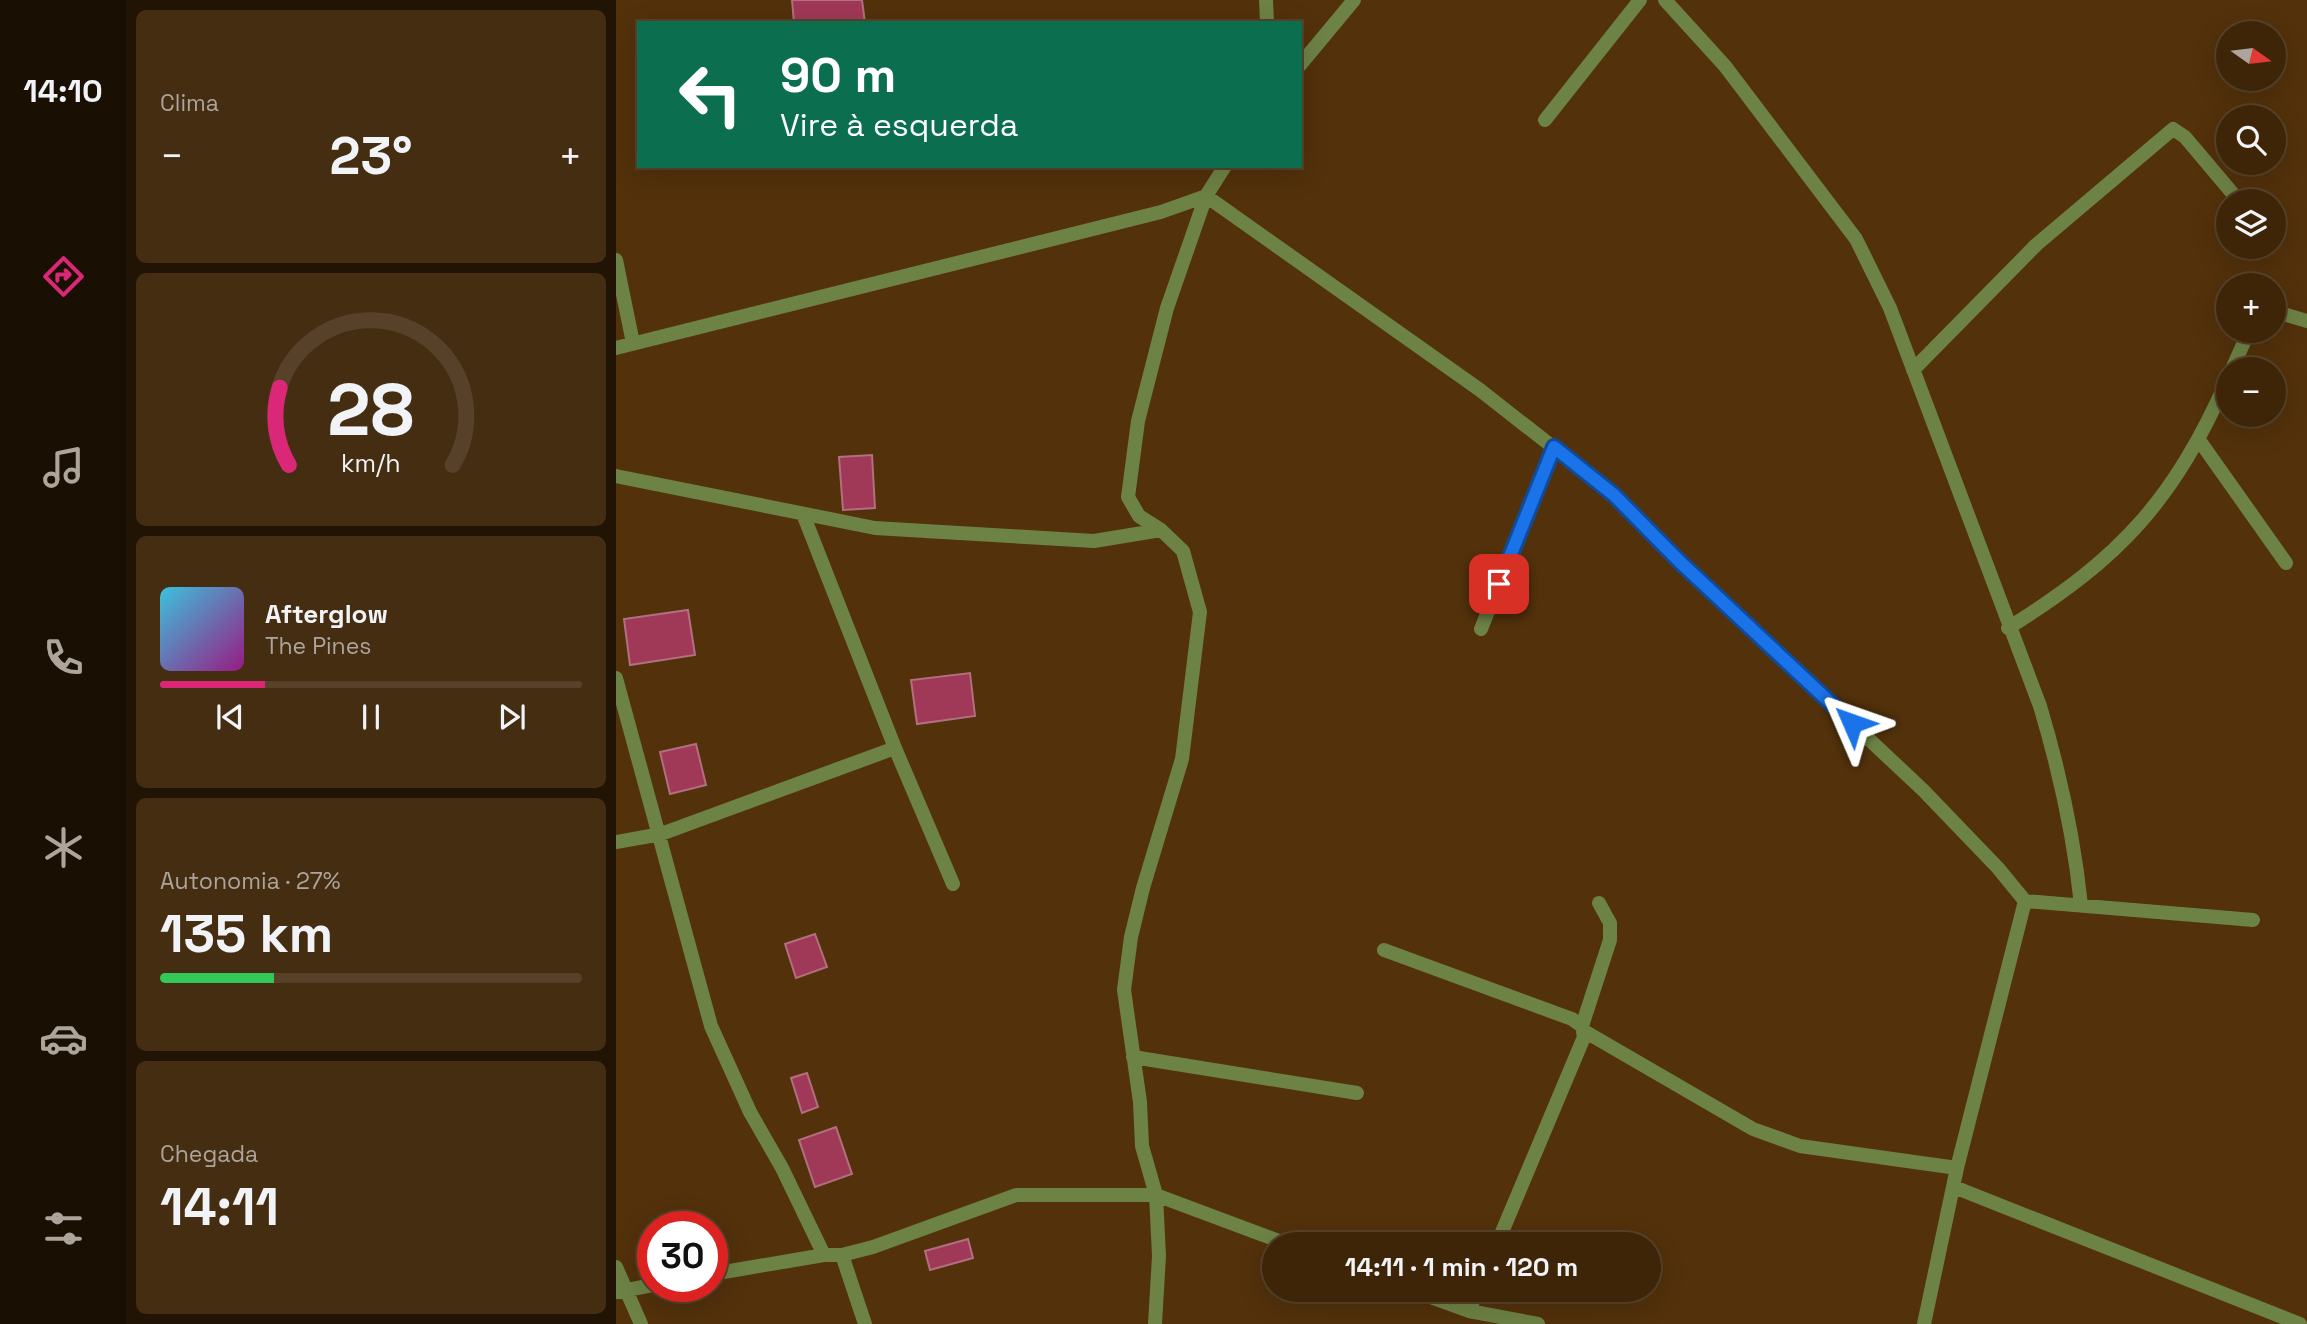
<!DOCTYPE html>
<html lang="pt">
<head>
<meta charset="utf-8">
<style>
	:root { --surface:#3e2508; --page:#452d12; --text:#f1f3f6; --muted:#ada59c; --line:#574229; --accent:#db2777 }
	body { margin:0; font-family:"Space Grotesk",sans-serif; background:var(--page); color:var(--text); height:100vh; display:flex; flex-direction:column; font-size:26px; white-space:nowrap }
	* { box-sizing:border-box; margin:0 }
	p { font-size:23px; color:var(--muted) }
	.icon { flex:none; width:38px; height:38px; fill:none; stroke:currentColor; stroke-width:2; stroke-linecap:round; stroke-linejoin:round }
	.map { position:relative; flex:1; overflow:hidden }
	.side { display:flex; flex-direction:column; gap:10px; padding:10px; background:#221404; width:490px }
	.side>* { flex:none }
	.top-card { position:absolute; left:21px; top:21px; width:665px; height:147px; border-radius:0px; box-shadow:0 7px 28px #0002,0 0 0 2px var(--line); background:#0b6e4f; color:#fff; overflow:hidden }
	.needle { width:46px; rotate:104deg }
	.tools { position:absolute; left:1600px; top:21px; display:grid; gap:14px }
	.tools a { display:grid; place-items:center; width:70px; height:70px; border-radius:50%; background:var(--surface); box-shadow:0 7px 28px #0002,0 0 0 2px var(--line); font-size:35px }
	.speed { position:absolute; left:21px; top:1211px; display:flex; gap:14px; font-size:35px; font-weight:700; text-align:center }
	.speed>* { display:grid; place-content:center; width:91px; height:91px; border-radius:50%; background:var(--surface); box-shadow:0 7px 28px #0002,0 0 0 2px var(--line); line-height:1 }
	.speed .limit { border:10px solid #d22; background:#fff; color:#111 }
	.pin { position:absolute; display:grid; place-items:center; width:60px; height:60px; color:#fff; margin:-30px; border-radius:14px; box-shadow:0 4px 10px #0006 }
	.me { position:absolute; width:77px; margin:-38px; rotate:313deg; stroke-linejoin:round; filter:drop-shadow(0 0 5px #0008) }
	.turn { display:flex; align-items:center; gap:24px; height:147px; padding:0 28px; font-size:32px }
	.turn .icon { width:91px; height:91px; stroke-width:2.5 }
	.turn b { display:block; font-size:49px; line-height:60px }
	.big { font-size:52px; font-weight:600; line-height:1.1 }
	.side .tile { flex:1; display:flex; flex-direction:column; justify-content:center; gap:10px; min-width:0; padding:0 24px; border-radius:10px; background:var(--page) }
	.side .dial { align-items:center; gap:0 }
	.dial svg { height:182px; overflow:visible; fill:none; stroke:var(--line); stroke-width:7; stroke-linecap:round; text-anchor:middle }
	.dial text { fill:var(--text); stroke:none }
	.song { display:flex; align-items:center; gap:21px }
	.cover { width:84px; height:84px; border-radius:10px; background:linear-gradient(135deg,hsl(190 70% 55%),hsl(310 70% 35%)) }
	.played { height:7px; border-radius:4px; background:linear-gradient(90deg,var(--accent) 25%,var(--line) 25%) }
	.keys { display:flex; justify-content:space-around; direction:ltr }
	.heat { display:flex; justify-content:space-between; align-items:center; font-size:38px; direction:ltr }
	.charge { height:10px; border-radius:5px; background:linear-gradient(90deg,#34c759 27%,var(--line) 0) }
	.trip { position:absolute; left:646px; top:1232px; width:399px; height:70px; border-radius:35px; background:var(--surface); box-shadow:0 7px 28px #0002,0 0 0 2px var(--line); font-weight:600; line-height:70px; text-align:center }
	main { display:flex; flex:1; min-height:0 }
	.menu { display:flex; flex-direction:column; width:126px; justify-content:space-around; align-items:center; background:#190f03; color:var(--muted) }
	.menu .icon { width:49px; height:49px }
	.menu .active { color:var(--accent) }
	.menu b { font-size:32px; color:var(--text) }
	.map>svg:first-child { display:block }
	.building { fill:#a03857; stroke:#b26f7f; stroke-width:2 }
	.lines { fill:none; stroke-linecap:round; stroke-linejoin:round }
	.minor { stroke:#6d8245; stroke-width:14 }
	.route-casing { stroke:#114b97; stroke-width:18 }
	.route { stroke:#1a73e8; stroke-width:12 }
</style>
</head>
<body>
<main>
<nav class="menu">
<b>14:10</b>
<svg class="icon active" aria-label="directions" viewBox="0 0 24 24"><path d="M12 3l9 9-9 9-9-9zM9 14v-3h6M13 9l2 2-2 2"/></svg>
<svg class="icon" aria-label="music" viewBox="0 0 24 24"><path d="M9 18V5l10-2v13"/><circle cx="6" cy="18" r="3"/><circle cx="16" cy="16" r="3"/></svg>
<svg class="icon" aria-label="phone" viewBox="0 0 24 24"><path d="M5 4h4l2 5-3 2q2 4 5 5l2-3 5 2v4C11 20 4 13 5 4z"/></svg>
<svg class="icon" aria-label="climate" viewBox="0 0 24 24"><path d="M12 3v18M4 7l16 10M4 17L20 7"/></svg>
<svg class="icon" aria-label="car" viewBox="0 0 24 24"><path d="M5 17H2v-5l4-1 3-4h7l3 4 3 1v5h-3M9 17h6M6 11h13"/><circle cx="7" cy="17" r="2"/><circle cx="17" cy="17" r="2"/></svg>
<svg class="icon" aria-label="filters" viewBox="0 0 24 24"><path d="M4 7h16M4 17h16"/><circle cx="9" cy="7" r="2"/><circle cx="15" cy="17" r="2"/></svg>
</nav>
<section class="side">
<div class="tile"><p>Clima</p>
<div class="heat"><a>−</a><b class="big">23°</b><a>+</a></div>
</div>
<div class="tile dial"><svg viewBox="0 0 100 80">
<path d="M14 69A42 42 0 1 1 86 69"/>
<path d="M14 69A42 42 0 0 1 10 35" stroke="#db2777"/>
<text x="50" y="56" font-size="32" font-weight="700">28</text>
<text x="50" y="72" font-size="11">km/h</text>
</svg></div>
<div class="tile">
<div class="song"><i class="cover"></i><div><b>Afterglow</b><p>The Pines</p></div></div>
<div class="played"></div>
<div class="keys"><svg class="icon" aria-label="previous" viewBox="0 0 24 24"><path d="M18 5L8 12l10 7zM5 5v14"/></svg><svg class="icon" aria-label="pause" viewBox="0 0 24 24"><path d="M8 5v14M16 5v14"/></svg><svg class="icon" aria-label="next" viewBox="0 0 24 24"><path d="M6 5l10 7-10 7zM19 5v14"/></svg></div>
</div>
<div class="tile"><p>Autonomia · 27%</p><b class="big">135 km</b><div class="charge"></div></div>
<div class="tile"><p>Chegada</p><b class="big">14:11</b></div>
</section>
<div class="map">
<svg width="1691" height="1324" viewBox="0 0 1691 1324">
	<rect width="100%" height="100%" fill="#52310b"/>
	<!-- building -->
	<path class="building" d="M176 0H246L249 23H178Z
		M256 455 259 508 227 510 223 457Z
		M72 610 79 655 14 665 8 619Z
		M354 673 359 716 301 724 295 680Z
		M80 744 90 785 54 794 44 752Z
		M199 934 211 967 180 978 169 944Z
		M191 1073 202 1107 186 1113 175 1078Z
		M220 1127 236 1174 199 1187 183 1140Z
		M352 1239 357 1258 314 1270 309 1251Z"/>
	<g class="lines">
		<!-- minor -->
		<path class="minor" d="M650 0 651 23
			M1049 0 1109 66 1240 239 1274 308 1424 706C1444 773 1458 836 1465 905
			M684 65 738 0
			M929 120 1024 0
			M0 260 17 343
			M1657 311 1691 321
			M0 348 545 212 590 196 864 390 998 495 1063 561 1307 790 1382 868 1409 901 1637 920
			M1616 369 1633 331
			M1297 370 1420 245 1557 129 1569 137 1623 201
			M1583 440 1670 563
			M0 476 259 528 478 541 545 530
			M187 514 279 748 337 884
			M1392 628C1505 558 1558 500 1612 378
			M865 629 938 447
			M0 678 95 1026 134 1112 166 1168 208 1255
			M0 842 45 834 279 748
			M768 950 956 1019 966 1026
			M968 1031 1137 1129 1184 1146 1341 1168
			M517 1057 741 1093
			M1338 1187 1684 1324
			M881 1244 968 1037 966 1026 994 940V923L983 903
			M226 1255 249 1324
			M0 1267 25 1324
			M96 1274 208 1255H226L257 1247 400 1195H540L671 1244
			M795 1290 853 1311 922 1324
			M0 1292 37 1285
			M853 1311 862 1290
			M539 1324 543 1256 540 1195 526 1146 524 1102 508 990 515 937 527 888 566 759 584 612 567 551 545 530 523 516 512 497 522 421 551 308 590 196 609 166
			M1308 1324 1341 1168 1409 901"/>
	</g>
	<g class="lines">
		<!-- route casing -->
		<g class="route-casing">
			<path id="route" d="M883 584 938 447 998 495 1063 561 1236 723"/>
		</g>
		<!-- route -->
		<use href="#route" class="route"/>
	</g>
</svg>
<div class="tools">
<a><svg class="needle" viewBox="-14 -14 28 28"><path d="M0-13l5 13h-10z" fill="#e53935"/><path d="M0 13l5-13h-10z" fill="#ada59c"/></svg></a>
<a><svg class="icon" aria-label="search" viewBox="0 0 24 24"><circle cx="10" cy="10" r="6"/><path d="M15 15l6 6"/></svg></a>
<a><svg class="icon" aria-label="layers" viewBox="0 0 24 24"><path d="M12 4l9 5-9 5-9-5zM3 14l9 5 9-5"/></svg></a>
<a>+</a>
<a>−</a>
</div>
<div class="speed"><div class="limit">30</div></div>
<div class="pin" style="left:883px;top:584px;background:#d93025"><svg class="icon" aria-label="arrive" viewBox="0 0 24 24"><path d="M6 21V4h12l-3 4 3 4H6"/></svg></div>
<svg class="me" style="left:1236px;top:723px" viewBox="-20 -20 40 40"><path d="M0-17L14 15 0 8-14 15z" fill="#1a73e8" stroke="#fff" stroke-width="4"/></svg>
<div class="trip">14:11 · 1 min · 120 m</div>
<div class="top-card">
<div class="turn"><svg class="icon" aria-label="left" viewBox="0 0 24 24"><path d="M17 20v-9H6M10 6l-5 5 5 5"/></svg><div><b>90 m</b>Vire à esquerda</div></div>
</div>
</div>
</main>
</body>
</html>
